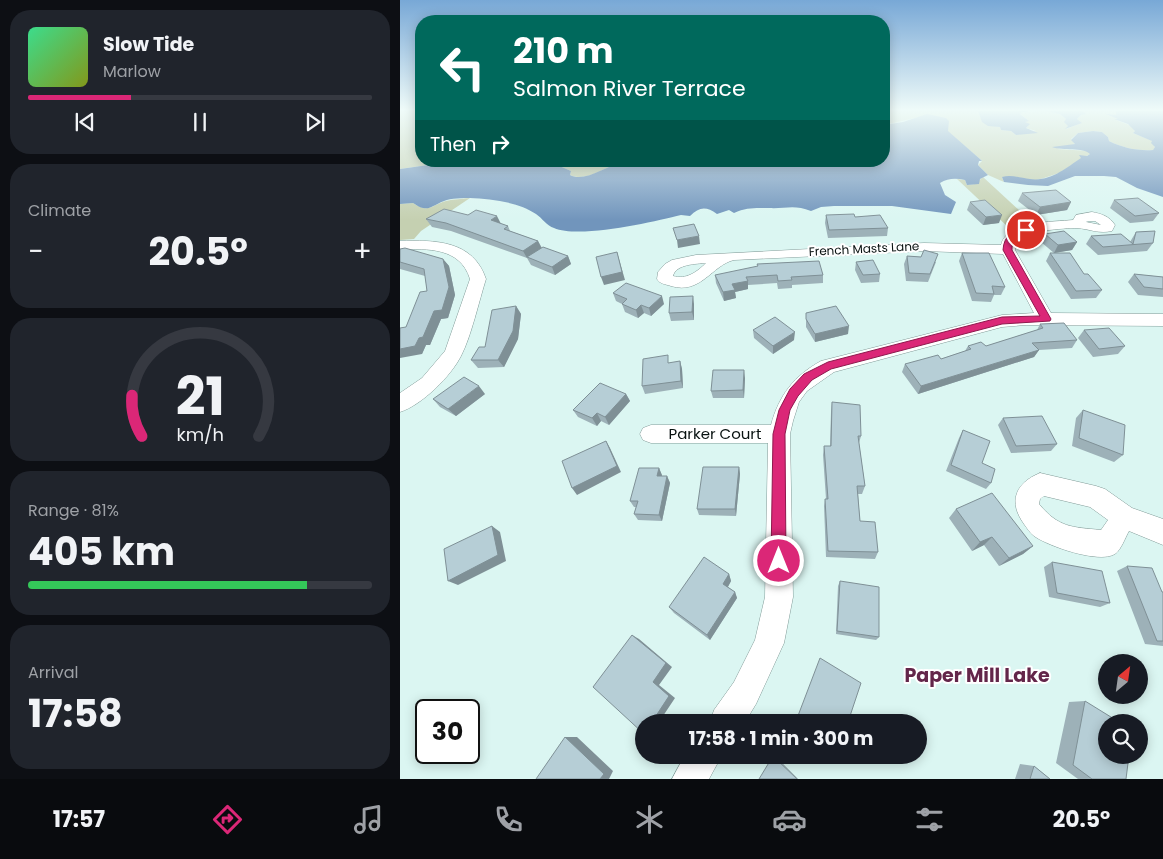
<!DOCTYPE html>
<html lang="en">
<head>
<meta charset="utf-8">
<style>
	:root { --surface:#171b24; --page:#20242c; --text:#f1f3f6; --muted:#9ea1a6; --line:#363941; --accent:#db2777 }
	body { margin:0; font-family:Poppins,sans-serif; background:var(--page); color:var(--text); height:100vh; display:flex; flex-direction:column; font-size:19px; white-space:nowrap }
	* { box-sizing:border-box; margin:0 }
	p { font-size:16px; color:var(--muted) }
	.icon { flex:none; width:28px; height:28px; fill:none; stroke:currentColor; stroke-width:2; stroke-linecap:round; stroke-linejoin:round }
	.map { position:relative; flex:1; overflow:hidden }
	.panel { display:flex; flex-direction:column; gap:10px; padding:10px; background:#0d0f14; width:400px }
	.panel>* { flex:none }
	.top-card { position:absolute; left:15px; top:15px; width:475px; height:152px; border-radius:20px; box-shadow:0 2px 12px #0003; background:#00695c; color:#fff; overflow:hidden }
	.needle { width:32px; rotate:29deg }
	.fabs { position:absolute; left:698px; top:654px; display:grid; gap:10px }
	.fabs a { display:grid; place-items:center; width:50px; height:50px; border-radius:50%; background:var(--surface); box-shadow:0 2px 12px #0003; font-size:25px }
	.speed { position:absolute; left:15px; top:699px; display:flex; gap:10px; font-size:25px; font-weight:700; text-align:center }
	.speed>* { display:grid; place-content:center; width:65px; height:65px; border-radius:50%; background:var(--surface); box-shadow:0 2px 12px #0003; line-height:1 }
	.speed .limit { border:2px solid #111; border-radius:8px; background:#fff; color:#111 }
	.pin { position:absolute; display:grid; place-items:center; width:42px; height:42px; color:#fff; margin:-21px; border:2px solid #fff; border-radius:50%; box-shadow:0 1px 5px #0007 }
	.me { position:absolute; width:55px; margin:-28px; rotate:0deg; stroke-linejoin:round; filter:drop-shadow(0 0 4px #0008) }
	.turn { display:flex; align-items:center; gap:18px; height:105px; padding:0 15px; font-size:22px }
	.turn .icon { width:65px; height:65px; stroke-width:2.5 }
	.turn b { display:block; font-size:35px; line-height:42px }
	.then { display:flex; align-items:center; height:48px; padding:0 15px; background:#0003; gap:10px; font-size:19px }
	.big { font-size:38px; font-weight:700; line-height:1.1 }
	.panel .card { flex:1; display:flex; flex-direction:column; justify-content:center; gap:8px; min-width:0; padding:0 18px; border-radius:20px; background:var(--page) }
	.panel .dial { align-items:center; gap:0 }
	.dial svg { height:130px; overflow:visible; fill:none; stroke:var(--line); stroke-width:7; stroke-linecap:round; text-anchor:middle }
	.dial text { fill:var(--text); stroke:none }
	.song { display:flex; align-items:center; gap:15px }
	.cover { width:60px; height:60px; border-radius:8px; background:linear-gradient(135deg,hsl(150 70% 55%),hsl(70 70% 35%)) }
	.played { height:5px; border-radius:2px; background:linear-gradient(90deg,var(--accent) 30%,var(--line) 30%) }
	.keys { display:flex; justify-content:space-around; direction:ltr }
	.heat { display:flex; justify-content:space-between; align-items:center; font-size:28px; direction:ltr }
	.charge { height:8px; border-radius:4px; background:linear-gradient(90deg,#34c759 81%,var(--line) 0) }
	.trip { position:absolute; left:235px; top:714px; width:292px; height:50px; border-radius:25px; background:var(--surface); box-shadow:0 2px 12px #0003; font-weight:700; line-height:50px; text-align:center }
	.tabs { display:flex; height:80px; justify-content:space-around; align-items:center; background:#090b0e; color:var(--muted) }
	.tabs .icon { width:35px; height:35px }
	.tabs .selected { color:var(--accent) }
	.tabs b { font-size:22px; color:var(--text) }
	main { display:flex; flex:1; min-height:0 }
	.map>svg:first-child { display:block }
	.green { fill:#c5d0b1 }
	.water { fill:#7195bc }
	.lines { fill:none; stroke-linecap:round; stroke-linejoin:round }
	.minor-casing { stroke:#829b98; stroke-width:1 }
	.minor { fill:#fff; fill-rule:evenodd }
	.wall { fill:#9db1b8 }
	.shaded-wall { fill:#7f9096 }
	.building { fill:#b6ced6; stroke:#7f9096 }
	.route { fill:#db2777; stroke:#8e194d }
	.labels { text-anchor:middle; stroke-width:4; stroke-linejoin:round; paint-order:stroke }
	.far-street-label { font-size:12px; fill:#081110; stroke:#fff }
	.street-label { font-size:15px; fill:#081110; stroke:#fff }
	.near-neighbourhood-label { font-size:19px; font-weight:bold; fill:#63264a; stroke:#fff }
</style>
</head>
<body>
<main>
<section class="panel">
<div class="card">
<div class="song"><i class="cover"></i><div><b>Slow Tide</b><p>Marlow</p></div></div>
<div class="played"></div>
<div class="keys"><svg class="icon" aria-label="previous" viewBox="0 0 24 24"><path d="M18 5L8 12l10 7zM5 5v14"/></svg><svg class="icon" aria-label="pause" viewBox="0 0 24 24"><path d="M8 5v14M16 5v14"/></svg><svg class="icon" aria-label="next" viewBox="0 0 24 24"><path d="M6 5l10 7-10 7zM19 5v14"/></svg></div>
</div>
<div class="card"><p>Climate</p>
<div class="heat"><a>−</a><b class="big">20.5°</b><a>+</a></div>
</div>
<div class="card dial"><svg viewBox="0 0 100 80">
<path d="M14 69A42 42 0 1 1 86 69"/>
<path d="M14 69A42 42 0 0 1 8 44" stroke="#db2777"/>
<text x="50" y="56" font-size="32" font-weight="700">21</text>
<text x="50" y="72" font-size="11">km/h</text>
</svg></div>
<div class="card"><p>Range · 81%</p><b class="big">405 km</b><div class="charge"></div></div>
<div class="card"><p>Arrival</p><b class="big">17:58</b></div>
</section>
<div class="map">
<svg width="763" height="779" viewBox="0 0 763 779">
	<rect width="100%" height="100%" fill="#dbf6f2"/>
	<!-- green -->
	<path class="green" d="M0 111H21V161H86L57 164 42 163 0 169Z
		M484 111H578C581 123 588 125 600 127L601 130 611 131 616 135 636 131 626 128 628 126 625 122 628 120 620 114V112L647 111 660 114 666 119 668 126 666 129 681 123 677 119 681 115 685 114 682 111H676H716L719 119 716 120 732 126 735 131 733 133 753 141 755 148 753 150C737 151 723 148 709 141L708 137 702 132 693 131 678 133 671 139 675 144 657 149 689 151 690 154 659 173 644 178 636 180 602 177 604 182 588 175 578 165 582 161 580 159 547 131 546 118 524 116 484 125Z
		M148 161H223C206 166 187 183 170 175L171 171Z
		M583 177 633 223 608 227 557 179 565 180 567 185 575 184Z
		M70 198 21 231 14 239 0 240V204L13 203C29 214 31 205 46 201 54 199 62 199 70 198Z"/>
	<!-- water -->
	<path class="water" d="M578 111H626L629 112H621L620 114 629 121 625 122 630 124 626 128 638 133 616 135 611 131 601 130 600 127 588 126 582 122Z
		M647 111H682L686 114 681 115 677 119 682 123 665 129 668 126 664 122 666 119 660 114Z
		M716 111H763V197L737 188 716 177 704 176H675L648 186 628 185 604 182 602 177C611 174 620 178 630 179 650 182 666 168 681 158L679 155 687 156 690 154C683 147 663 151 652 147L675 144 671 140 678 133 693 131 702 132 708 137 709 141C723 148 738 151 753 150L755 147 751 143 752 141 733 133 735 131 728 124 714 119H718L706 114 716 115Z
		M527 114 546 118 549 121 548 131 580 159 582 161H579L578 165 588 175 580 179 579 184 567 185 565 180C556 178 548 178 540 183L545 195 556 202 551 214 492 206H434L421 207 411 211C394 204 385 209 369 208 356 208 347 207 334 213L329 210 317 214C306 206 299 207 290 216L281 215C253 222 180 239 154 228 147 226 142 218 136 214 119 202 91 199 70 198 63 198 51 198 44 201 29 207 28 213 13 203L0 204V169L42 163 57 164 72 161H148L171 171 170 175C184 183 207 166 223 161H484V125L503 122Z"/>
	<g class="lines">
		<!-- minor casing -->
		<g class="minor-casing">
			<path id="minor" d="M692 212C702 214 709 216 715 225L712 231C698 234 690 229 677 228 664 228 624 231 616 241L615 250 651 313 763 314V326L626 325 602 327 434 372 407 391 399 402 393 421 390 434 393 597 384 643 356 704 345 722H310L314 710 334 682 355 640 365 597 368 443H251L243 440 240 434 243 428 251 425H371C379 395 394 376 421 361L602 315 634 313 603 254 524 251 334 260C312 265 301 295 271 286 265 284 260 284 257 279L258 272 265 264 272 260 296 255 524 243 601 245C606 221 653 222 673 220L676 215ZM688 221H695L701 225 686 222ZM306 263C297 272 286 280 273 276 276 264 296 264 306 263Z
				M0 241C35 240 73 240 86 279 79 301 71 337 61 356 51 376 22 405 0 412V393L22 378 45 351 70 279C60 247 28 249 0 249Z
				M640 473 696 486 705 489 732 508 763 519V545L729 531C725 538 721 550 715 554 699 564 648 546 634 536 630 533 627 528 624 524 608 502 615 483 640 473ZM644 496 690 507 708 520 701 530C672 527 659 528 639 504L640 499Z
				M285 755H322L309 779H272Z"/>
		</g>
		<!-- minor -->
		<use href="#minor" class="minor"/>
	</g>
	<!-- wall -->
	<path class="wall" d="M622 193 671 202 667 210 636 215 618 201Z
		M714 200 759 213 753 221 730 223 710 208Z
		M570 202 599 223 583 225 567 210Z
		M426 215 455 217 488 228 487 236 428 238 425 223Z
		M26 219 101 224 108 226 110 231 138 241 142 248 168 256 171 264 155 275 131 265 127 258 51 231 32 227Z
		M736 232 753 243 747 251 698 255 686 244 691 236 730 242Z
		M645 234 677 242 672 250 654 253 684 274 702 290 696 298 671 299 646 261 650 253H654L641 242Z
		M0 249 43 259 49 266 55 295 48 318 41 319 30 345H26L22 354 6 327 27 291 25 276 0 269Z
		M562 253 605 287 601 295H594L591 302 572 301 559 261Z
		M507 256 521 257 536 262 528 282 506 281 504 264Z
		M456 262 480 274 479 282 461 283 455 270Z
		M734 274 763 277V297L738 295 728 282Z
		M315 275H423V283L392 285V288L378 289 377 283 348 285V289L335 292 336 298 324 301 316 283Z
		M213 293 264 304 251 316 244 313 238 318 225 312 222 304 216 301Z
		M294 304V320L271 321 269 313Z
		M116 306 121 314 118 339 104 367 78 368 71 360 85 347Z
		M406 313 448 334 415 342 406 327Z
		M640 324 677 340 672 348 639 350 634 357 518 394 502 372 505 364 541 359 565 351 568 346H586L637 330Z
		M353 330 394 340 373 354 354 338Z
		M684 330 725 346 718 354 693 357 678 338Z
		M280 361 282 369 283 388 245 394 242 386Z
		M345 378 344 398H313L311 391Z
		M85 394 56 416 40 407 33 399Z
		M226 394 230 401 209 425 201 421 197 426 178 417 173 410Z
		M432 402 461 436 459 443 465 486 462 494H458L460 521 478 552 475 559 426 557 424 506 425 499H426L423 455 424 446H430L431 412Z
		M683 410 723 455 714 462 672 446 676 418Z
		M603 418 657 444 651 451 611 453 598 425Z
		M563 430 582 463 591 483 586 489 546 471 559 438Z
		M339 467 340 474 336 516 299 515 297 509Z
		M259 468 262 476H267L270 483 262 521 238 520 234 514 236 507H234L230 501Z
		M556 509 633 546 623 554 599 566 584 545 572 551 549 518Z
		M652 562 710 603 700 607 649 597 644 567Z
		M727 566 762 592H763V646L745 644 717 571Z
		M329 574 331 581 328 587 335 592 337 598 310 640 274 613 269 607Z
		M440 581 479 637 476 640 436 634 438 586Z
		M685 701 726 779H678L656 763 669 702Z
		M620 764 634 766 650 779H615Z"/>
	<!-- shaded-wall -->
	<path class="shaded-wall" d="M671 202 667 210 636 215 640 207Z
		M602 215 599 223 583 225 586 217Z
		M97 216 101 224 91 220Z
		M299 236 300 244 278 248 277 240Z
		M138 241 142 249 127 257V258L123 251Z
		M677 242 672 250 654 253 658 245Z
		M217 252 225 280 204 285 201 277Z
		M168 256 171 264 155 275 152 267Z
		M43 259 49 266 55 295 48 318 41 319 30 345H26L22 354 0 358V349Z
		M348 281V289L335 292 336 298 324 301 323 292 332 284Z
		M262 296 264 304 251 316 249 308Z
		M293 296 294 304V320L292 312Z
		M241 305 244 313 238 318 236 310Z
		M116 306 121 314 118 339 104 367 98 360Z
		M449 326 448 334 415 342V334Z
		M395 332 394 340 373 354V346Z
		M639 350 634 357 518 394 521 386Z
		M280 361 282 369 283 388 281 381Z
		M344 370 345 378 344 398 343 390Z
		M79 386 85 394 56 416 48 409Z
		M226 394 230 401 209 425 205 417Z
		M197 413 201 421 197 426 192 418Z
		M206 441 210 448 221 472 177 495 172 488Z
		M339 467 340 474 336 516 335 509Z
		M259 468 262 475 260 482 257 476Z
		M267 476 270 483 262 521 259 515Z
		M92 526 100 532 106 561 58 585 48 581Z
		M592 537 584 545 572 551 580 542Z
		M633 546 623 554 599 566 609 558Z
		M329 574 331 581 326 590 323 584Z
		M335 592 337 598 310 640 307 635Z
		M232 635 239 639 272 667 259 685 275 698 259 722H252Z
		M165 737H177L213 771 209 779H200Z
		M373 755H374L398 779H397Z"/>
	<!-- building -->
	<path class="building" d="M656 190 671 202 640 207 622 193Z
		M738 198 759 213 735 216 714 200Z
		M585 200 602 215 586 217 570 202Z
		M44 209 68 215 76 210 97 216 91 220 108 226 104 229 138 241 123 251 46 223 26 219Z
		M454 214 455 217 480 215 488 228 429 230 426 215Z
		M294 224 299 236 277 240 273 228Z
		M664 231 677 242 658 245 645 234Z
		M755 231 753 243 703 247 691 236 721 234 733 244 736 232Z
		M143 247 168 256 152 267 127 257Z
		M5 248 43 259 49 287 42 310 34 311 23 337 19 338 15 346 0 349V328L6 327 20 292 27 291 24 269 0 262V249Z
		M524 250 538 254 530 274 509 273 507 256 521 257Z
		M217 252 222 272 201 277 196 257Z
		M562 253H589L605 287 592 286 594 294 576 293Z
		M650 253H670L684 274H688L702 290 676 291Z
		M473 260 480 274 463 275 456 262Z
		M419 261 423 275 391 277 392 280 378 281 377 275 346 277 348 281 332 284 335 290 323 292 315 275 358 266 357 264Z
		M734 274 763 277V289L744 287Z
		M226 283 262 296 249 308 241 305 236 310 222 304 227 299 213 293Z
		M293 296 292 312 269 313 270 297Z
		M116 306 113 331 98 360H71L79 347H85L92 310Z
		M436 306 449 326 415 334 406 319V313Z
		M375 317 395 332 373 346 353 330Z
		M664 323 677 340 632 343 639 350 521 386 505 364 538 355 541 359 571 349 568 346 581 342 586 346 643 328 640 324Z
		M709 328 725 346 699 349 684 330Z
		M268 355V363L280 361 281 381 242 386 243 359Z
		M313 370H344L343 390 311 391Z
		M64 377 79 386 48 409 33 399Z
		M200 383 226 394 205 417 197 413 192 418 173 410Z
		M432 402 460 405 461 436H458L465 486H457L460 521 475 522 478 552 428 551 425 499H428L424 446H431Z
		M683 410 725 425 723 455 679 438Z
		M642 416 657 444 616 446 603 418Z
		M563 430 590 441 582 463 595 469 591 483 551 465Z
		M206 441 217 466 172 488 162 461Z
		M303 467H339L335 509H297Z
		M239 468H259L257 476H267L259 515 234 514 238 501H230Z
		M592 493 633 546 609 558 592 537 580 542 556 509Z
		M92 526 98 555 48 581 44 549Z
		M304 557 329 574 323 584 335 592 307 635 269 607Z
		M652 562 702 571 710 603 657 593Z
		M727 566 752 568 762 592H763V641H757Z
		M440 581 479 587V637L437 631Z
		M232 635 266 663 253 682 269 696 252 722H244V734L193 687Z
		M420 658 461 683 448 722H399L396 721Z
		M685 701 719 722H706V755H729L726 779H692L673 765Z
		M165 737 204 774 200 779H136Z
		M373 756 397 779H359Z
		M634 766 650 779H630Z"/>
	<!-- sky -->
	<linearGradient id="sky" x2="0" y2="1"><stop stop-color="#78a8d6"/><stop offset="0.5" stop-color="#effbf9"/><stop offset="1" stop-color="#effbf9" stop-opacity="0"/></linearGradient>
	<rect width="763" height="220" fill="url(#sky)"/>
	<!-- route -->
	<path class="route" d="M626 228 630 230C619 238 612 233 612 250L651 319 650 321 602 324 431 369 412 380 398 396 390 410 385 434 386 561 384 566 379 569 374 566 371 561 373 434 379 410 390 389 404 374 428 362 602 317 640 316 603 250C604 235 612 232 626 228Z"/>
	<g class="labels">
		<!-- far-street labels -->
		<g class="far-street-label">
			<text transform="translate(464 249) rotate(-3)" y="4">French Masts Lane</text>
		</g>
		<!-- street labels -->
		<g class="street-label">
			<text x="315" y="439">Parker Court</text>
		</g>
		<!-- near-neighbourhood labels -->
		<g class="near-neighbourhood-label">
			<text x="577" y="682">Paper Mill Lake</text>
		</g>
	</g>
</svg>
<div class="fabs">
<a><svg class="needle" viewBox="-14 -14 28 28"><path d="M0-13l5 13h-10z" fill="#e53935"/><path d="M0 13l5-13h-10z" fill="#9ea1a6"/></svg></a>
<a><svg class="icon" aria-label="search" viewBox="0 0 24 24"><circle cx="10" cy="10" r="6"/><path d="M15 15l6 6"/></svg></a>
</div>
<div class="speed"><div class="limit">30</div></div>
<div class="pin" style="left:626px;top:230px;background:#d93025"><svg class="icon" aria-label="arrive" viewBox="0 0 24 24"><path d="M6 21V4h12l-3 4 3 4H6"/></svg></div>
<svg class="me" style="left:379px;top:561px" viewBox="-20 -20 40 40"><circle r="17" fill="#db2777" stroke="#fff" stroke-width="3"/><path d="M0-11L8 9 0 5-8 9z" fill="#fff"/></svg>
<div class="trip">17:58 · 1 min · 300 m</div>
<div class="top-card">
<div class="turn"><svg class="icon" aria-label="left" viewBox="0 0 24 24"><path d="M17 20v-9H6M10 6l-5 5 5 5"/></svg><div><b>210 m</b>Salmon River Terrace</div></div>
<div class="then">Then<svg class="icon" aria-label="right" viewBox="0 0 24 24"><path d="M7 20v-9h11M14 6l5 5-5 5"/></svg></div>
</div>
</div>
</main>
<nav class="tabs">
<b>17:57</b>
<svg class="icon selected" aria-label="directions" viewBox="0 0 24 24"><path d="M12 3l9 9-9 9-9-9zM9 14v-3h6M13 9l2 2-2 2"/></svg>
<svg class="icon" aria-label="music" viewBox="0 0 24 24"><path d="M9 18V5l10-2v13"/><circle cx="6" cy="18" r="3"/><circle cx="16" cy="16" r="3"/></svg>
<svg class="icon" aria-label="phone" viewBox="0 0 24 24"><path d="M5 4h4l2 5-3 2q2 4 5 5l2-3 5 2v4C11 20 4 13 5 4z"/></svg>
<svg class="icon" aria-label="climate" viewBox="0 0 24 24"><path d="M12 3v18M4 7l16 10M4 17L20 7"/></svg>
<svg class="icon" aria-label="car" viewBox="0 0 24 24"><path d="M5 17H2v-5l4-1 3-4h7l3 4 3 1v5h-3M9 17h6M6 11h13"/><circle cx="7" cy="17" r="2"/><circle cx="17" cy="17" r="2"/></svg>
<svg class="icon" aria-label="filters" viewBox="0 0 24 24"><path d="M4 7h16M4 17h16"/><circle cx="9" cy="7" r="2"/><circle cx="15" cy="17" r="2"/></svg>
<b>20.5°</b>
</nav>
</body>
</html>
